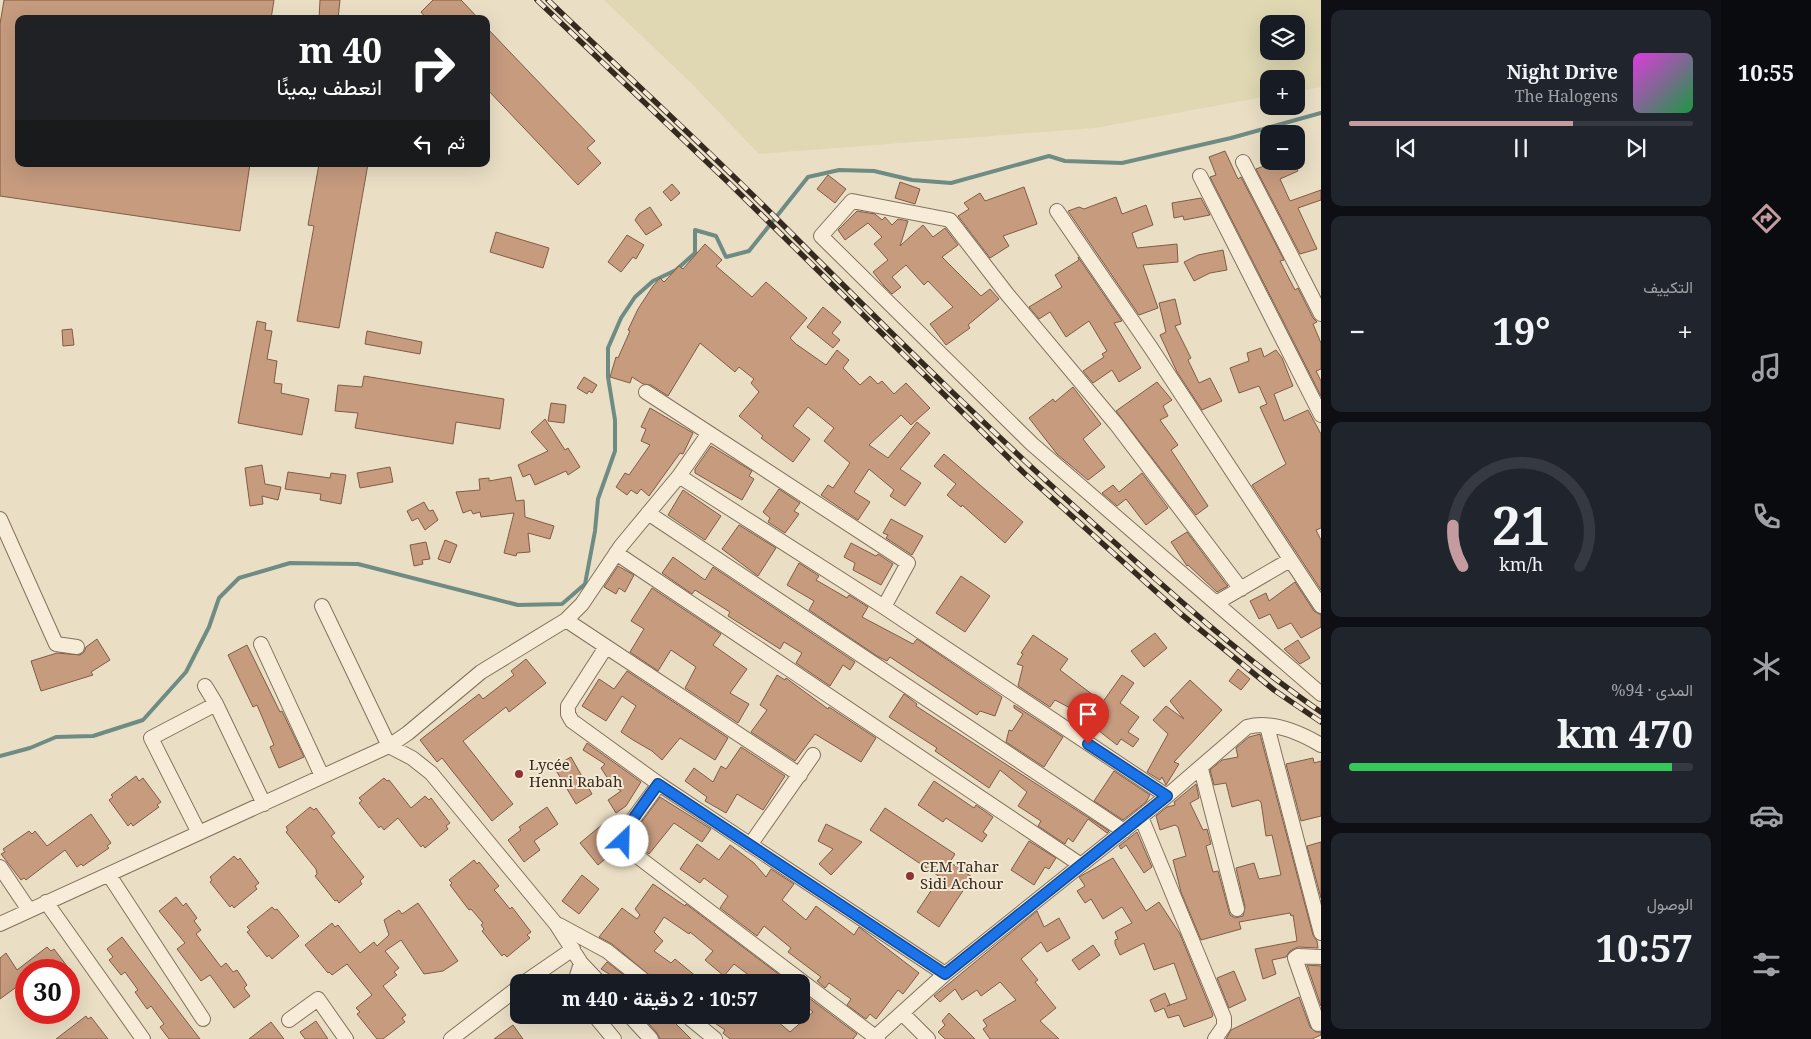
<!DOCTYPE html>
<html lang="ar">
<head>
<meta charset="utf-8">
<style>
	:root { --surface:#171b24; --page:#20242c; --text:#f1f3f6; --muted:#9ea1a6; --line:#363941; --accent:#c49c9f }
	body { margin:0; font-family:"Noto Serif",Vazirmatn,serif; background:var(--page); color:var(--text); direction:rtl; height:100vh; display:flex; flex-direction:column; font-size:19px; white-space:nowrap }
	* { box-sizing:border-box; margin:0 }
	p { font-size:16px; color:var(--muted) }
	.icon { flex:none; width:28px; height:28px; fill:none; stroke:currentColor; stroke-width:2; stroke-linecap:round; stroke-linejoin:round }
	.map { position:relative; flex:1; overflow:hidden; direction:ltr }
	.details { display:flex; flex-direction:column; gap:10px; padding:10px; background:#0d0f14; width:400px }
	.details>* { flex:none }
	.banner { position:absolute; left:15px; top:15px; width:475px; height:152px; border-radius:10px; box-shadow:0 5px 20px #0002; direction:rtl; background:#202124; color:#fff; overflow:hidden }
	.controls { position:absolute; left:1260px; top:15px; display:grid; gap:10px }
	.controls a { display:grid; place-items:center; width:45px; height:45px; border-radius:10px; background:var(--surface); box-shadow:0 5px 20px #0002; font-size:25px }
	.speed { position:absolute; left:15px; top:959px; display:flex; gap:10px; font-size:25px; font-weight:700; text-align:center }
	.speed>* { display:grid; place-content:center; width:65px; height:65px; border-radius:50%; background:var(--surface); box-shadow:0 5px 20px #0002; line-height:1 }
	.speed .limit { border:8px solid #d22; background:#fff; color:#111 }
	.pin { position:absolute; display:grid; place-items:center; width:42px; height:42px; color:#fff; margin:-51px -21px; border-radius:50% 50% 50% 0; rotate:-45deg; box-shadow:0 0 5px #0007 }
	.pin .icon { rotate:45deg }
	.me { position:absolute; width:55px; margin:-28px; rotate:24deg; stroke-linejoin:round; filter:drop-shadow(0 0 4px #0008) }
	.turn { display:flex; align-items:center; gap:18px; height:105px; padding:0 25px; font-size:22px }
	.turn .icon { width:65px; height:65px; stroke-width:2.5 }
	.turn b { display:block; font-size:35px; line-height:42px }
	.then { display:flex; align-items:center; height:48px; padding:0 25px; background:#0003; gap:10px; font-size:19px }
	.big { font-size:38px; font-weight:700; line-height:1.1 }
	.details .card { flex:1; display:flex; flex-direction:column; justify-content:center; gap:8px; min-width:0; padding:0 18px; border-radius:10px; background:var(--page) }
	.details .dial { align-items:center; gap:0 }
	.dial svg { height:130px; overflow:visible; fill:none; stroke:var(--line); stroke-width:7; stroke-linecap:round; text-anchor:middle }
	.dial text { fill:var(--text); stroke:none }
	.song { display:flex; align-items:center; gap:15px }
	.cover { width:60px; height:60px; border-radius:8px; background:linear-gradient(135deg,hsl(300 70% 55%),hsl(140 70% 35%)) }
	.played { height:5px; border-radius:2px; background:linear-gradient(90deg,var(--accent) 65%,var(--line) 65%) }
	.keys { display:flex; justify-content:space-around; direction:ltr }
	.heat { display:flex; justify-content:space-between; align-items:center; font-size:28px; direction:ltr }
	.charge { height:8px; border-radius:4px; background:linear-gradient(90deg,#34c759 94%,var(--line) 0) }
	.trip { position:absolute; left:510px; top:974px; width:300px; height:50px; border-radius:10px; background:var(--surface); box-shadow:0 5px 20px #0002; font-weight:700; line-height:50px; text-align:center; direction:rtl }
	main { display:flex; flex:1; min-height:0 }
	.menu { display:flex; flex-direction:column; width:90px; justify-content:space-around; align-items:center; background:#090b0e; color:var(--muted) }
	.menu .icon { width:35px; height:35px }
	.menu .current { color:var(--accent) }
	.menu b { font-size:22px; color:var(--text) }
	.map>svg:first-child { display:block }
	.farmland { fill:#dfd8b3; fill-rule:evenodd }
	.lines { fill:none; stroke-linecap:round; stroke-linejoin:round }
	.stream { stroke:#6e8c84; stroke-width:4 }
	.building { fill:#c69b7e; stroke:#815c45 }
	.minor-casing { stroke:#84715d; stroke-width:16 }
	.minor { stroke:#f6ecd8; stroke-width:14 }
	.rail-casing { stroke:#352a1f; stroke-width:5.5 }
	.rail { stroke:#f3e9d4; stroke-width:4; stroke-dasharray:11; stroke-linecap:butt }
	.route-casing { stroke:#114b97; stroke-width:12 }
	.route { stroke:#1a73e8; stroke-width:9 }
	.poi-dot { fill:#8e3234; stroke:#f3e9d4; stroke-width:2 }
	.labels { text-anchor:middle; stroke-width:4; stroke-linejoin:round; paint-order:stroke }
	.poi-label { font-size:15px; fill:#352a1f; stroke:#f3e9d4; text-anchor:start }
</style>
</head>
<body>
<main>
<nav class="menu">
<b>10:55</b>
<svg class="icon current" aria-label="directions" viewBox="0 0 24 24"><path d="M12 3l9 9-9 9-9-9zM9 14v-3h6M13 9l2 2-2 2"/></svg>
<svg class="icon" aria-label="music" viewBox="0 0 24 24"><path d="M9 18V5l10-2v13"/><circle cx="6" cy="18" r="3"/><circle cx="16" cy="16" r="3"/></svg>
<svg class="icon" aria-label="phone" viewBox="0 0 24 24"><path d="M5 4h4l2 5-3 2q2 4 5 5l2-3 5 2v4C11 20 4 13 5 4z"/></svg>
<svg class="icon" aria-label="climate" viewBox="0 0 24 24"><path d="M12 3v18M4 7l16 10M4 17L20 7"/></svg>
<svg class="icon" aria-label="car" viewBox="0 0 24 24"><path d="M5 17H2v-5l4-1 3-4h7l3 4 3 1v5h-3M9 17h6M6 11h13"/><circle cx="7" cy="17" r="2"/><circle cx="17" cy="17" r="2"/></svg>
<svg class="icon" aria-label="filters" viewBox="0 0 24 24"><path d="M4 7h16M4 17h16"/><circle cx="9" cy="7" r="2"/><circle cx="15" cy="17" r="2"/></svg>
</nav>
<section class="details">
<div class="card">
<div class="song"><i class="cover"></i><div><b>Night Drive</b><p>The Halogens</p></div></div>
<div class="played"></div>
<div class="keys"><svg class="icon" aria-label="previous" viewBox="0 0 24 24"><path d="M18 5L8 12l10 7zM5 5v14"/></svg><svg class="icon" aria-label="pause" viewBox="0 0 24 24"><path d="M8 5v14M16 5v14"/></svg><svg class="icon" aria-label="next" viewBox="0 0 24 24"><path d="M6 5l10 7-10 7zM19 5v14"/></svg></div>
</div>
<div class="card"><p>التكييف</p>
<div class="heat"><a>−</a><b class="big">19°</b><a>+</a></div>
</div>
<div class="card dial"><svg viewBox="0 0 100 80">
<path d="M14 69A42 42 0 1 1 86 69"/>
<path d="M14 69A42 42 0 0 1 8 44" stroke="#c49c9f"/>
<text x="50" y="56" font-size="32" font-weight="700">21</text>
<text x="50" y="72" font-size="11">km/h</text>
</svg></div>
<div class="card"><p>المدى · 94%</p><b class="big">470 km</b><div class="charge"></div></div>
<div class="card"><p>الوصول</p><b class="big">10:57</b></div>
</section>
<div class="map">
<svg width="1321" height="1039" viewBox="0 0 1321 1039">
	<rect width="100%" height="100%" fill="#eadfc5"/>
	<!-- farmland -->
	<path class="farmland" d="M604 0H1321V87L1296 92V79H1269V96L1095 128 759 154 690 82ZM1269 24H1296V51H1269Z"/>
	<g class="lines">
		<!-- stream -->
		<path class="stream" d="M0 756 30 748 56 737 93 736 143 720 186 672 209 627 219 598 239 578 290 563 358 564 518 605 562 604 585 584 595 531 598 499 615 451V420L608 377V348L621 318 635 297 653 281 676 270 695 253V230L716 236 726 257 749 251 808 177 839 170 874 171 912 180 951 183 1049 156 1065 161 1122 163 1231 138 1321 113"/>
	</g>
	<!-- building -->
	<path class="building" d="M4 0H274L271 19H19V164H250L240 231 0 196V24Z
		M320 0H340L338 19H319Z
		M433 0H461L479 19H427L421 12Z
		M486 27 595 141 587 148 601 163 578 185 486 88Z
		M1225 151 1238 179 1241 177 1284 260 1280 261 1282 265 1295 290 1298 288 1313 318 1317 322 1313 324 1321 343V369L1316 371 1321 381V396L1210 177 1216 175 1209 157Z
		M1277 161H1294L1298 171 1280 179 1290 201 1321 190V200L1298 208 1317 249 1300 254 1256 169Z
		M319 164H368L339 328 297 321 314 226 308 225Z
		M828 175 846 189 835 203 817 189Z
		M900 182 920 189 915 204 895 198Z
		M672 184 680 193 671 201 663 192Z
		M1024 187 1037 224 1003 236 1009 246 990 258 958 216 969 209 964 203 980 193 985 201Z
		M1116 197 1122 214 1146 205 1153 225 1132 233 1137 248 1177 244 1178 262 1143 265 1158 308 1139 315 1068 211 1079 207 1084 209Z
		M1201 198 1210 215 1184 220 1183 216 1174 218 1172 203Z
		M650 207 662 225 646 235 635 220 639 214Z
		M857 211 875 214 882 220 885 217 892 225 898 219 908 221 900 246 923 225 933 237 945 228 958 245 942 257 981 296 990 289 999 299 968 325 970 328 946 345 930 324 953 307 928 281 924 285 906 265 892 277 901 287 892 294 884 286 873 272 888 260 874 244 882 237 868 223 845 240 838 230Z
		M496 232 549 248 543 268 490 252Z
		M627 235 644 245 636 259 633 257 621 272 608 262Z
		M705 244 722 260 716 266 752 297 766 282 807 318 790 338 796 344 826 365 837 350 849 360 843 368 860 385 870 376 878 384 882 381 894 394 906 383 930 408 911 425 901 415 869 445 888 458 917 422 930 433 900 469 921 483 905 506 890 496 894 490 869 469 854 492 870 502 858 520 821 495 828 485 833 488 850 463 824 441 834 428 808 407 793 426 810 439 793 462 761 438 763 436 739 416 759 392 751 383 754 379 739 367 735 372 700 343 668 396 651 385 643 384 632 377 630 383 610 377 616 357 618 358 630 331 628 330 638 309 653 286 660 278 664 282 679 266 683 269Z
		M1223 250 1227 270 1210 273 1194 281 1184 262 1198 255Z
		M1078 257 1122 321 1114 323 1141 368 1119 382 1112 370 1093 383 1083 371 1104 357 1102 354 1107 351 1089 321 1066 337 1050 312 1039 319 1029 307 1062 287 1055 275 1079 260Z
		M1175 299 1181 324 1175 326 1191 358 1188 360 1199 383 1210 378 1222 401 1202 410 1177 372 1160 335 1166 332 1159 303Z
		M823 307 841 322 832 333 840 340 833 348 807 327Z
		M257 321 266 323 265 330 272 331 267 359 277 361 274 383 282 384 281 393 309 399 302 435 238 423Z
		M72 329 74 345 63 346 62 330Z
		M367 331 422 342 420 354 365 344Z
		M1261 348 1264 357 1276 350 1282 358 1293 386 1274 394 1284 421 1308 410 1321 434V528L1316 530 1321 540V590L1252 485 1286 464 1260 407 1267 404 1259 386 1239 393 1230 368 1249 361 1247 353Z
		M364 376 504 399 500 429 456 422 453 444 355 428 358 413 335 411 338 385 362 387Z
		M584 377 597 385 592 393 589 391 587 394 577 388Z
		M1157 382 1172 400 1163 406 1168 416 1160 420 1178 445 1171 450 1208 506 1196 515 1116 411Z
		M1073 387 1101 424 1083 439 1105 467 1088 480 1057 454 1029 418 1053 399 1055 402Z
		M551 403 566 405 564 423 548 421Z
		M650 408 693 433 683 454 680 453 649 496 641 489 637 494 631 490 627 495 616 487 625 473 629 475 650 445 641 441 646 429 641 427Z
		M545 419 565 450 568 448 580 467 568 475 566 471 535 485 530 474 523 477 518 465 548 451 531 432Z
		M711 446 752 471 749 476 754 479 742 500 695 473V469Z
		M944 454 1023 522 1005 543 962 505 961 507 947 495 956 484 934 466Z
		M262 465 265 484 281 487 278 500 262 496 263 504 250 506 245 468Z
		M390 467 393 482 360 488 357 473Z
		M288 472 330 478 331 473 346 475 341 504 320 500 321 494 285 489Z
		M1142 473 1168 508 1146 525 1126 499 1117 506 1102 493 1113 485 1119 492Z
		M511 477 516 501 524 500 525 517 554 526 550 539 528 533 530 552 517 553 516 556 504 553 514 513 481 517 480 512 473 514 471 510 463 513 456 492 480 490 479 479 489 478V481Z
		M779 489 800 503 794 511 799 514 785 533 768 522 770 518 763 512Z
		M683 490 721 516 705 540 668 515Z
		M424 502 429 511 433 510 438 520 425 530 418 518 412 521 407 511Z
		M891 519 923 536 912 555 886 538 888 535 883 533Z
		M739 525 776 548 758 576 722 549Z
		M1187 532 1226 584 1228 586 1217 592 1188 565 1187 566 1171 542Z
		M445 540 457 545 450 563 438 559Z
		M426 542 430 559 422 560 423 564 414 566 410 545Z
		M851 543 876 556 878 554 893 564 881 585 853 570 855 563 844 557Z
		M673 557 705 580 713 567 855 662 850 670 843 665 830 686 796 663 802 653 784 642 780 649 728 616 730 612 695 590 692 594 662 573Z
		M799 563 819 576 816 580 847 598 849 595 868 607 862 617 913 644 917 639 1002 697 995 716 980 711 977 715 890 657 887 661 877 656 809 610 814 601 787 585Z
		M618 566 634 575 625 592 619 588 616 594 604 587Z
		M961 576 990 596 965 632 936 613Z
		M1295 582 1314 611 1321 615V627L1301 638 1291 623 1278 629 1270 614 1259 619 1250 601 1266 593 1269 601Z
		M652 588 721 634 713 645 747 669 730 693 749 704 738 723 685 688 696 667 671 650 658 671 630 652 644 629 631 621Z
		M1155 633 1167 648 1144 667 1131 651Z
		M1033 635 1068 659 1060 670 1097 698V710L1122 675 1134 683 1120 703 1139 717 1128 732 1139 739 1133 747 1121 739 1117 745 1089 723 1091 719 1055 700 1050 707 1018 686 1023 666 1017 664 1023 654 1021 653Z
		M97 639 110 660 91 672 93 675 41 691 31 661 57 653 80 655 84 652 86 647Z
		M1298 640 1310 658 1300 664 1284 649Z
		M247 645 280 712 282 711 304 757 279 768 270 747 274 745 257 705 253 707 228 655Z
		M526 659 546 683 509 712 506 707 463 741 513 804 492 821 442 758 437 762 420 740 479 694 483 699 514 675 511 671Z
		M1238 669 1250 679 1241 690 1229 681Z
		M627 671 728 738 715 760 680 738 662 760 652 751 633 740 621 732 636 706 622 696 606 721 582 706 599 679 614 689Z
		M777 675 785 680 786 678 828 709 829 707 876 738 861 762 815 734 795 761 751 732 767 710 760 705Z
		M1190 680 1222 710 1174 762 1179 764 1166 785 1162 777 1160 780 1147 772 1168 734 1153 720 1166 706 1184 719 1170 701Z
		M904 694 917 704 916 706 1109 831 1107 833 1088 819 1073 842 1068 838 1065 844 1038 826 1041 821 1018 806 1027 792 1000 770 989 788 935 751 937 748 889 717Z
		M1014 705 1063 737 1044 767 1006 742 1009 730 1012 731 1023 714 1014 708Z
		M1260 734 1313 935 1317 941 1318 948 1298 947 1290 951 1286 957 1272 960 1276 974 1263 979 1255 949 1297 941 1293 915 1291 916 1290 913 1239 922 1241 929 1201 940 1181 892 1173 860 1186 856 1178 827 1175 825 1160 830 1156 816 1167 807 1175 805 1174 802 1196 784 1199 798 1190 803 1203 830 1207 829 1211 844 1206 846 1213 872 1218 871 1230 915 1235 918 1243 916 1245 907 1236 868 1254 863 1259 879 1281 875 1272 835 1266 836 1261 802 1258 800 1232 807 1226 783 1214 785 1210 770 1222 760 1238 757 1236 748 1249 737Z
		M587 743 641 782 626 806 616 813 608 800 621 791 612 785 601 768 605 764 583 750Z
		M741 747 785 776 763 810 737 794 726 813 705 801 707 797 685 781 694 768 713 782 721 766 726 769Z
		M571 757 592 794 576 804 554 767Z
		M1313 758 1314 763 1321 761V816L1301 821 1286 764Z
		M1114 771 1150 795 1146 802 1123 820 1094 801Z
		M136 776 139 781 143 778 161 802 157 805 159 807 133 826 131 823 128 826 109 800 113 797 111 795Z
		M384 778 387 781 389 780 411 808 425 796 429 800 431 798 450 823 446 826 448 829 425 848 423 845 421 847 398 818 384 830 381 826 379 828 359 803 362 801 359 798Z
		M934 781 974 808 976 805 993 817 983 832 987 835 982 842 946 818 943 822 918 805Z
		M660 797 711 829 702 842 674 823 649 854 641 848 632 835Z
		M310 807 314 810 316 808 335 833 331 836 364 877 360 881 362 884 339 903 337 900 335 901 315 876 317 874 316 869 286 832 288 830 286 827Z
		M547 807 558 824 534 841 540 850 524 862 508 840 521 830 519 827Z
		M885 808 955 854 950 862 972 877 939 927 917 912 940 877 870 830Z
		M91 814 111 843 107 846 109 848 83 866 81 864 77 867 65 850 26 880 24 878 21 880 1 854 5 852 3 849 29 831 32 834 35 831 47 846Z
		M603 824 615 839 617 849 598 865 580 843Z
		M826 824 862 842 831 875 819 864 833 849 818 841Z
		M1137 832 1152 867 1144 873 1126 845 1121 849 1119 846Z
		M1029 841 1056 858 1049 869 1045 867 1034 885 1011 870Z
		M1321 842V898L1307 846Z
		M697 844 719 860 730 845 754 863 766 877 771 869 794 884 782 900 806 920 816 906 854 935 859 927 919 973 903 994 898 990 876 1019 870 1014 866 1019 847 1005 851 999 829 983 825 988 817 981 821 977 788 952 791 948 764 926 757 936 720 908 728 896 704 878 700 883 680 869Z
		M234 856 238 860 240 858 259 883 255 886 257 889 234 908 232 905 230 907 210 882 212 880 210 877Z
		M1113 858 1146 911 1159 902 1180 934 1213 1015 1212 1017 1184 1027 1179 1015 1168 1018 1164 1008 1155 1012 1150 1000 1165 993 1170 1005 1167 1006 1187 999 1174 963 1154 970 1144 943 1120 955 1115 944V940L1118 939 1115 932 1132 923 1122 907 1103 919 1091 899 1085 903 1077 891 1085 886 1079 877Z
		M474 860 477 864 479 862 499 886 494 890 497 893 510 909 512 907 531 932 527 935 530 938 507 957 504 954 502 956 482 931 484 929 481 925 483 923 471 909 469 910 450 885 452 883 449 880Z
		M582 875 599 889 579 914 562 901Z
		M653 884 685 906 686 904 789 982H758L734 964 724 976 705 960 713 951 690 932 689 934 664 917 654 932 663 941 654 951 671 963 675 959 703 982H664L657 977 654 979 612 944 599 937 622 908 637 919 640 915 635 909Z
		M176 897 183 906 186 903 197 918 194 921 201 930 196 934 221 967 226 963 233 972 237 970 247 985 244 988 250 996 234 1008 210 975 201 981 177 949 185 943 159 911Z
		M418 903 458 961 443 971 424 974 401 940 385 951 399 968 394 972 397 975 383 986 406 1015 402 1018 405 1022 383 1039H377L357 1014 360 1012 356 1008 372 995 347 964 332 975 329 972 328 973 305 945 332 923 335 927 338 925 360 953 374 942 377 946 389 935 384 920 399 910 402 914Z
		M272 907 275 910 277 909 299 936 272 959 269 955 267 957 247 932 250 930 247 927Z
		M1037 911 1044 927 1059 918 1070 938 1047 952 1041 942 1021 959 1038 980 1035 982 1056 1008 1040 1021 1059 1039H990L983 1029 987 1026 983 1020 1016 1000 1000 982 981 996 977 990 962 1000 955 989 940 1002 934 996Z
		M122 937 200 1039H169L160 1027 164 1024 151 1006 147 1009 135 992 138 990 125 972 121 975 109 960 113 957 107 949Z
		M1093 945 1100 955 1079 970 1072 960Z
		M47 947 51 951 54 949 70 970H26V976L21 980 22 983 0 999V958L6 953 17 970Z
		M607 962 633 982H622L601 969Z
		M1307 965 1321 966V1006Z
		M1234 971 1246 1000 1229 1008 1217 978Z
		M805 995 857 1034 853 1039H730L723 1033 725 1030 703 1015H770L790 1032 813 1012 801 1002Z
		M1299 997 1310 1027 1316 1032H1321V1035L1312 1039H1226L1231 1030Z
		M949 1013 975 1039H945L938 1032 945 1025 942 1021Z
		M641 1015H667L691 1039H660L657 1033Z
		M86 1016 88 1019 91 1017 108 1039H56Z
		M316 1021 328 1039H305L300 1032Z
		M271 1022 284 1039H249Z
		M513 1025 523 1039H494Z"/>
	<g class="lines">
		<!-- minor casing -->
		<g class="minor-casing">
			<path id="minor" d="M1243 162 1321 314
				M1200 176 1321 415
				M1057 211 1151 348 1321 606
				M709 433 908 563 884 607
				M679 476 884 607 1167 796
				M648 513 1124 831
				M0 519 56 644 77 647
				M616 553 1081 865
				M1241 589 1116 424 1007 294 950 220 852 201 821 236 1032 444 1321 694
				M1216 603 1290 560
				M322 606 389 746 412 758 431 773 556 924 581 963 599 982
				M566 620 800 775
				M261 644 322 776
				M606 647 568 706V714L572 721 659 784 945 974
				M205 686 216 704 264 804
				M1267 726 1321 933
				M1201 769 1237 909
				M659 784 623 833 625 847 878 1039
				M1141 817 1224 1018V1026L1215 1039
				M199 833 151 738 216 704
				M750 845 813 755
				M0 867 29 910
				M109 875 203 1019
				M46 902 143 1039
				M0 924 389 746 408 733 481 672 566 620 582 604 621 546 679 476 709 433 646 392
				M559 925 607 951 646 982
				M525 982 573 949
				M575 982 581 963
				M902 1013 928 1039
				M594 1015 614 1039
				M629 1015 651 1039
				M686 1015 715 1039
				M289 1020 318 999 346 1039
				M1318 1024 1295 958 1298 956 1321 957
				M451 1039 519 987
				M873 1039 945 974 1167 796 1247 727C1272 720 1299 732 1321 745"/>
		</g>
		<!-- minor -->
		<use href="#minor" class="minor"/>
		<!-- rail casing -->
		<g class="rail-casing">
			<path id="rail" d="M537 0 730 184 1024 473 1181 614 1274 690 1321 722
				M548 0C629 78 713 154 792 234 897 339 1002 443 1113 541 1180 601 1247 661 1321 712"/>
		</g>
		<!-- rail -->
		<use href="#rail" class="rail"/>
	</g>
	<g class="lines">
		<!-- route casing -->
		<g class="route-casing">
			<path id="route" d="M623 841V833L658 784 945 974 1167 796 1088 744"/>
		</g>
		<!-- route -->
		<use href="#route" class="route"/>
	</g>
	<!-- markers -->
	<g class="poi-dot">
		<circle cx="519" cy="774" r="5"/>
		<circle cx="910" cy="876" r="5"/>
	</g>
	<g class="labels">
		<!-- poi labels -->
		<g class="poi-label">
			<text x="529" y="770">Lycée<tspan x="529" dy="17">Henni Rabah</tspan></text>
			<text x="920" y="872">CEM Tahar<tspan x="920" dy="17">Sidi Achour</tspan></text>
		</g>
	</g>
</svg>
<div class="controls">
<a><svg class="icon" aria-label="layers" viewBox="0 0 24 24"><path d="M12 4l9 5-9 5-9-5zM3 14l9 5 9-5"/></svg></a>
<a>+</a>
<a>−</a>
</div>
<div class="speed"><div class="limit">30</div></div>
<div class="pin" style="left:1088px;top:744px;background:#d93025"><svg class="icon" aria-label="arrive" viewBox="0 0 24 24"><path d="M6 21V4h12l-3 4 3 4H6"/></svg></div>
<svg class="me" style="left:623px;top:841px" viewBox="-20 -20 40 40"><circle r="19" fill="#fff"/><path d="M0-13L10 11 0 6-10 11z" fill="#1a73e8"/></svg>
<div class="trip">10:57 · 2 دقيقة · 440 m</div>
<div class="banner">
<div class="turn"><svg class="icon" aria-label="right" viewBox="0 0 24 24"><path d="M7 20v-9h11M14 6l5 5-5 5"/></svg><div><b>40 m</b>انعطف يمينًا</div></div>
<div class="then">ثم<svg class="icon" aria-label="left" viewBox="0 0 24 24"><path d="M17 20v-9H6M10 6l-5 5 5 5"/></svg></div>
</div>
</div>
</main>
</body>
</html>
